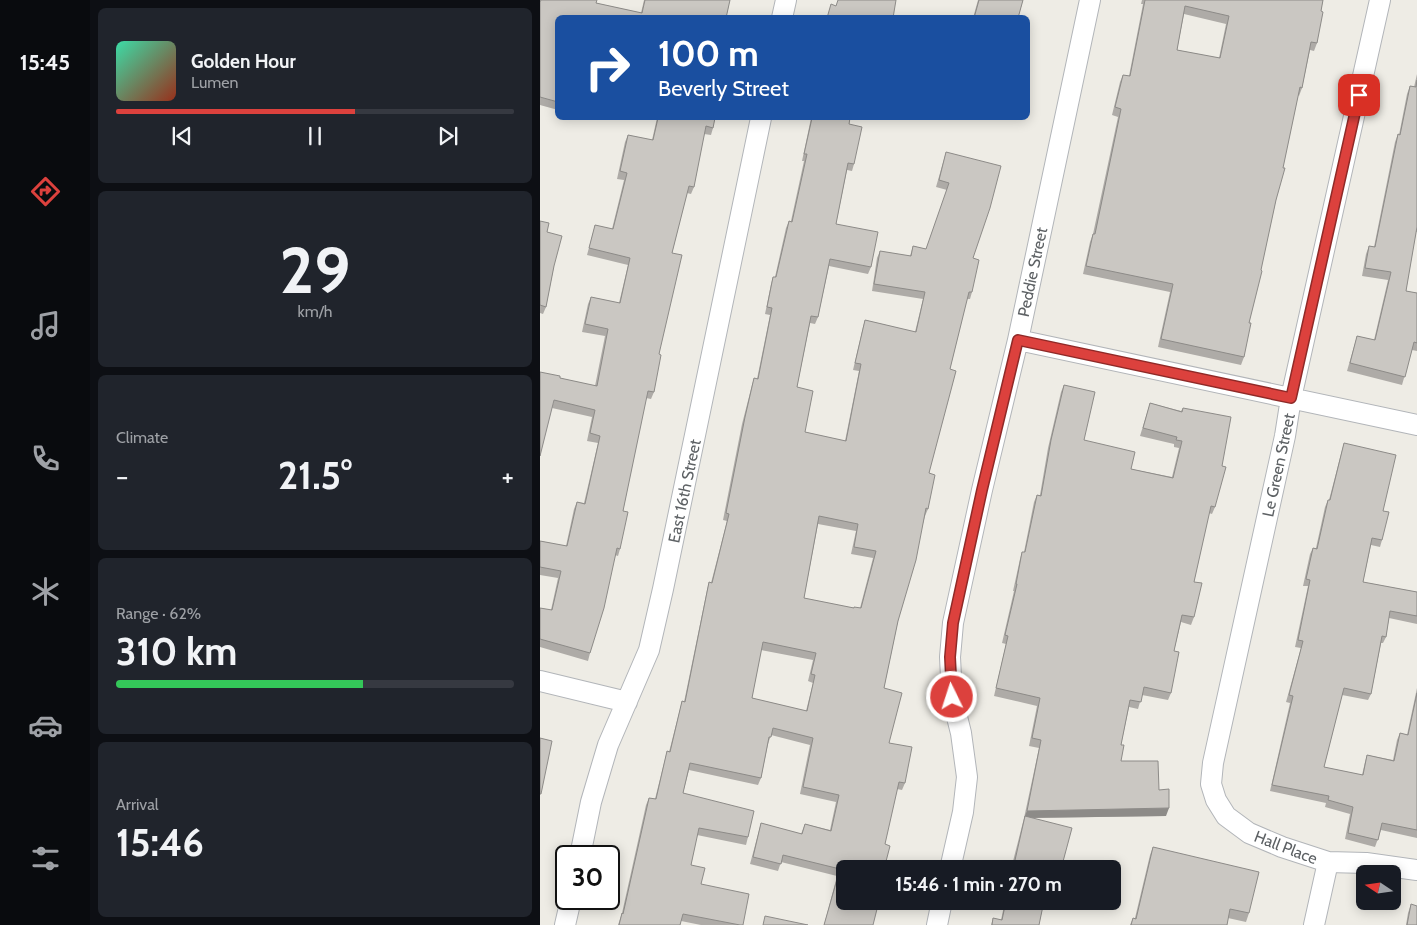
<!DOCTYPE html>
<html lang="en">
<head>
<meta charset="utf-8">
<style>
	:root { --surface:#171b24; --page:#20242c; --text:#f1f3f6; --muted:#9ea1a6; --line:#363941; --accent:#dc413d }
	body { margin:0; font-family:Cabin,sans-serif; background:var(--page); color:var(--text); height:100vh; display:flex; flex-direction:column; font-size:19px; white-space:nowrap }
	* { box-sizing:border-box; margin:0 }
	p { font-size:16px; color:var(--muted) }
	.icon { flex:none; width:28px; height:28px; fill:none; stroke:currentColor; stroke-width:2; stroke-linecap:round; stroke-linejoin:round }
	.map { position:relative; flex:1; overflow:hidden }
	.drawer { display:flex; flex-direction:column; gap:8px; padding:8px; background:#0d0f14; width:450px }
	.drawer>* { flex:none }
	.hud { position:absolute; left:15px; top:15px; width:475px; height:105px; border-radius:8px; box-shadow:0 2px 12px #0003; background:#1a4fa0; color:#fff; overflow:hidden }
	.needle { width:32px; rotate:283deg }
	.controls { position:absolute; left:816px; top:865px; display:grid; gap:10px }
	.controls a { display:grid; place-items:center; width:45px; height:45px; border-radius:8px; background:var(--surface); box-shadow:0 2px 12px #0003; font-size:25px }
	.speed { position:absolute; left:15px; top:845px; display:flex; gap:10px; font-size:25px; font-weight:700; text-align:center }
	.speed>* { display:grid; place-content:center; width:65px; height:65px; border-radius:50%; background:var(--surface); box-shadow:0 2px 12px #0003; line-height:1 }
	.speed .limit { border:2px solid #111; border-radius:8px; background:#fff; color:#111 }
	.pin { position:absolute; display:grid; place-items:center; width:42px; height:42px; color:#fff; margin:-21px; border-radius:10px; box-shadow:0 2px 8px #0006 }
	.me { position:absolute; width:55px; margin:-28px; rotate:356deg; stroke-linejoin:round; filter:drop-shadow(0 0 4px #0008) }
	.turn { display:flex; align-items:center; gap:18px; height:105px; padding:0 20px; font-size:22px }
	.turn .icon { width:65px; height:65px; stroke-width:2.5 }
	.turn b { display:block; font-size:35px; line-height:42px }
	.big { font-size:38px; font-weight:700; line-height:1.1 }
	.drawer .tile { flex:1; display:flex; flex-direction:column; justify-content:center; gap:8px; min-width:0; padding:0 18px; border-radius:8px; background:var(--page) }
	.drawer .dial { align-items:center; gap:0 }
	.dial b { font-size:65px; line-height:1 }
	.song { display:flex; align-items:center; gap:15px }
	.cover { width:60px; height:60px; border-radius:8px; background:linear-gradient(135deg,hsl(160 70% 55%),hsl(10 70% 35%)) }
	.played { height:5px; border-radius:2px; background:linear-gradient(90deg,var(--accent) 60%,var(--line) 60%) }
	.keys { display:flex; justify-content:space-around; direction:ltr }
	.heat { display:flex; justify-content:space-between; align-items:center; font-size:28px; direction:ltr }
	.charge { height:8px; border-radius:4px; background:linear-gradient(90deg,#34c759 62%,var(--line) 0) }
	.trip { position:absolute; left:296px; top:860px; width:285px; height:50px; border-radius:8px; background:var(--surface); box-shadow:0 2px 12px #0003; font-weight:700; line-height:50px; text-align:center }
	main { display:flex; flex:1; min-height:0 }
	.menu { display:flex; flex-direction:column; width:90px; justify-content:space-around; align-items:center; background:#090b0e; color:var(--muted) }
	.menu .icon { width:35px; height:35px }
	.menu .on { color:var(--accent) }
	.menu b { font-size:22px; color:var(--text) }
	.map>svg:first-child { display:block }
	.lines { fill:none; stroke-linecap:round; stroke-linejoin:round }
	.minor-casing { stroke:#b2b5b9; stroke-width:22 }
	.minor { stroke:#fff; stroke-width:20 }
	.wall { fill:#aeaba7; fill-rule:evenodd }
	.shaded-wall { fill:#8d8b88 }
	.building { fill:#cac7c2; stroke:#8d8b88; fill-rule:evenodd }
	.route-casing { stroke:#8f2a28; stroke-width:12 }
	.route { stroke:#dc413d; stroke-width:9 }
	.labels { text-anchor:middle; stroke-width:4; stroke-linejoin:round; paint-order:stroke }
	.street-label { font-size:16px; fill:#5d6164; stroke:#fff }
</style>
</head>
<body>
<main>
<nav class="menu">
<b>15:45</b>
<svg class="icon on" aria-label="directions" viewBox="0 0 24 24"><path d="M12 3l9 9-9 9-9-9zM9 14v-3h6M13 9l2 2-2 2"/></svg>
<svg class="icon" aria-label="music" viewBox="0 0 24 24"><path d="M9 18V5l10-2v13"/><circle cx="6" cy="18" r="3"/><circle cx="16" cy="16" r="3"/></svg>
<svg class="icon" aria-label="phone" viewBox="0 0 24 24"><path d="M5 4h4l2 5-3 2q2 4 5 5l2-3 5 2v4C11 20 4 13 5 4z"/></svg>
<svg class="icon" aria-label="climate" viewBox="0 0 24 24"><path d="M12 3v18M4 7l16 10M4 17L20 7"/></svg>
<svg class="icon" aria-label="car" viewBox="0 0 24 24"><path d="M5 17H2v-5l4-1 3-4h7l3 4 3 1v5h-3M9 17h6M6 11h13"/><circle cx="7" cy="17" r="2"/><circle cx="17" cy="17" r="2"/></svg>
<svg class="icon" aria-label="filters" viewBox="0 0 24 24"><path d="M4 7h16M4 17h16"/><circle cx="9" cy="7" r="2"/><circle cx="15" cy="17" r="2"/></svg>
</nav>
<section class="drawer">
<div class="tile">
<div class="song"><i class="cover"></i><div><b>Golden Hour</b><p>Lumen</p></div></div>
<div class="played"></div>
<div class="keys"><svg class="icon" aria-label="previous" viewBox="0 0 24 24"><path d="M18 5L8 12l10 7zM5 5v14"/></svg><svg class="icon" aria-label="pause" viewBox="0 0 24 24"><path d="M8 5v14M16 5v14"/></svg><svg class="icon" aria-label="next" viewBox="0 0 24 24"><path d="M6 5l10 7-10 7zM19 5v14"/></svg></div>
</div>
<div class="tile dial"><b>29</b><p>km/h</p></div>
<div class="tile"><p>Climate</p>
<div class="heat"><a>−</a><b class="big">21.5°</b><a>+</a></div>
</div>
<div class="tile"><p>Range · 62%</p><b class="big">310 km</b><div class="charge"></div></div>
<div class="tile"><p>Arrival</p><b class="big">15:46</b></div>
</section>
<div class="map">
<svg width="877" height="925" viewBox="0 0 877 925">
	<rect width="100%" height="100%" fill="#eeece5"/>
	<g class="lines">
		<!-- minor casing -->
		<g class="minor-casing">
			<path id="minor" d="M840 0 751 398 745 436 673 763 671 784 676 800 686 816 709 833 742 847 788 862 826 863 877 870
				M242 18 246 0
				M478 340 877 425
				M0 681 87 702
				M40 856 51 802 68 745 109 650 123 589 221 118
				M410 869 423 812 427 777 421 733 412 697 410 657 413 623 442 490 478 340 550 0
				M25 925 31 899
				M397 925 402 901
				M774 925 788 862"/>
		</g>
		<!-- minor -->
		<use href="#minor" class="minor"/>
	</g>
	<!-- wall -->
	<path class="wall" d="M0 0H57L56 3 101 13 104 0H190L186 18H18V110L0 105Z
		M438 0H483L478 18H433Z
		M602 0H783L781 11 777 43 774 51 770 50 762 88 759 96 758 95 736 200 709 323 704 357 701 365 618 347 630 292 543 274 550 242 553 234 578 117 572 115 580 82 583 75 589 76 603 4H601ZM644 14 686 24 679 58 637 50Z
		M877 74V232H876L866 291 877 293V351L872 350 862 385 807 371 817 336 834 340 848 280 822 276 826 254 829 246 834 247 855 142 858 134 859 135 867 94 870 86 874 87Z
		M117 118H175L173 128 171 135 164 134 154 187 151 194 147 193 132 253 114 392 111 399 106 398 83 511 80 549 78 556 75 555 50 653 48 661 0 647V608L11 610 18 578 0 575V541L26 546 34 509 37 502 44 503 58 443 47 441 52 417 12 408 20 378 55 386 65 336 42 332 48 304 51 297 79 303 88 265 47 255 55 225 72 229 84 180 77 179 85 142 88 135 112 140Z
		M271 118H310L309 124 314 164 312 171 307 170 296 224 331 267 328 274 289 266 278 317 275 324 270 323 257 387 265 432 305 441 319 371 313 370 323 327 325 320 375 332 383 299 332 291 337 258 340 251 370 256 373 246 386 249 407 190 396 187 406 152 433 258 432 292 430 299H427L410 369 389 473 388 509 385 516 358 621 344 688 349 743 365 783 362 790 357 789 305 869 333 925H284L297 876 241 862 238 871 210 864 221 823 261 834 265 824 290 830 296 802 260 794 270 745 231 735 228 744 221 778 218 785 149 770 143 793 208 837 206 845 157 835 151 865 161 884 203 925H161L141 921 140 925H78L82 913 106 805 109 798 115 799 127 751 129 752 140 709 142 701 144 702 167 590 169 582 171 583 187 521 183 520 202 424 212 385 214 378 217 379 230 315 225 314 231 284 233 277H235L246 228 249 221H251L264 161H262ZM278 524 316 531 311 554 333 558 320 608H313L264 598ZM221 650 273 660 268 681 273 683 266 711 212 698Z
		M0 221 7 232 14 266 6 307 3 314 0 313Z
		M524 385 544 440 591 469 632 477 639 448 634 447V444L600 436 610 403 641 411 643 408 682 466 675 507 672 514 669 513 654 582V617L651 625 641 622 634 651 631 693 628 700 602 695 598 709 589 707 581 745V761L619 790 626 816 491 818 521 869H471L484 818 499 748 489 746 497 706 454 696 466 644 462 643 474 591H473L480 559 482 552H484L494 502 497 495H500L508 448 521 392Z
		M804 443 843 511 842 540 840 547 831 545 823 582 877 592V624L849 618 846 637 843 643H841L831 694 828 700 802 695 784 767 822 775 825 762 827 755 853 760 857 740 860 733 867 735 877 688V838L841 830 835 847 805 839 810 814 785 807 786 803 730 791 750 703 746 702 761 648 755 647 768 586H763L770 554 773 548H776L785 507 788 500H789L802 450Z
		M613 847 709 913 706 922 688 918 687 925H590L593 918H595L610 855Z
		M465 901H504L499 925H451L453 918 461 920Z
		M871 904 877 925H866L868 913Z"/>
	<!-- shaded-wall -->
	<path class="shaded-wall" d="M629 808 626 816 484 818 487 811Z"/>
	<!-- building -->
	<path class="building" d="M1 0H57L56 3 102 13 105 0H190L186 18H18V102L0 97V2Z
		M298 0H356L353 18H287L291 4 296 6Z
		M439 0H483L478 18H434Z
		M605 0H783L781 11 783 12 777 43 771 42 762 88 760 87 743 168H745L736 200 721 270 722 271 709 323H711L704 357 621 339 633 284 546 266 553 234H555L581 109 575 107 583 75 590 76ZM645 6 689 16 680 58 637 50Z
		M877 80V227L866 291 877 293V343L874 342 865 377 810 363 817 336 835 340 851 272 825 268 829 246 835 247 858 134 860 135 870 86 876 87Z
		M118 118H175L173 128 166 126 154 187 149 186 132 253 142 255 119 354 121 355 114 392 108 391 83 511 88 512 80 549 77 548 64 608 50 653 0 639V608L12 610 21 571 0 567V541L27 546 37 502 45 504 60 436 50 433 55 410 14 400 0 456V372L20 376V378L57 386 68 329 45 324 51 297 80 303 90 258 49 248 55 225 73 229 87 173 80 171 88 135 113 140Z
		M272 118H310L309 124 322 127 314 164 308 163 296 224 338 232 331 267 290 259 278 317 271 316 257 387 273 391 265 432 306 441 321 364 315 363 325 320 376 332 385 292 334 284 340 251 371 256 373 246 386 249 409 183 399 180 406 152 461 166 450 208 433 258 439 260 432 292H429L410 369 416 371 389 473 395 475 388 509 386 508 376 560 358 621 344 688 362 693 349 743 372 747 365 783 359 782 345 844 350 846 344 869H305V901H339L333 925H284L300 869 243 855 241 864 213 857 221 823 262 834 265 824 291 831 299 795 263 787 273 738 233 728 231 737H229L221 778 150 763 143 793 214 811 208 837 159 828 151 865 165 868 161 884 209 894 203 925H200L143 914 140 925H79L82 913 83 914 109 798 116 799 127 751 130 752 142 701 145 702 169 582 172 583 189 514 186 513 205 417 214 378 218 379 232 308 227 307 233 277H236L249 221 252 222 267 154H264ZM279 516 318 524 314 547 336 551 321 608 314 607V608L264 598ZM223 642 276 653 271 674 275 675 267 711 212 698Z
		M0 221 9 223 7 232 22 236 14 266 6 307 0 305Z
		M524 385 555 392 544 440 595 452 591 469 633 478 642 441 636 440 637 437 603 428 610 403 642 412 643 408 691 417 682 466 686 467 675 507 671 506 654 582 662 583 654 617 642 615 634 651 639 652 631 693 604 687 601 702 590 700 581 745H584L581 761H618L619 790 629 789V808L487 811 501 740 492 738 500 698 456 688 468 636 465 635 477 584H476L482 552H485L497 495 501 496 511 440Z
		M804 443 856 455 843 511 849 512 842 540 832 538 823 582 877 592V616L850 611 846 637 842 636 831 694 804 688 784 767 823 775 827 755 854 761 860 733 868 735 877 693V830L842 823 838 840 808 833 813 807 788 800 789 796 732 785 753 696 749 695 763 641 758 640 770 580 766 579 773 548 777 549 788 500H790Z
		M0 738 12 741 1 794H0Z
		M485 816 532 828 521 869 511 867V869H473Z
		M613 847 719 872 709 913 690 909 687 925H591L593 918 596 919Z
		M466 901H504L499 925H452L453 918 462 920Z
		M871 904 877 906V925H867Z
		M225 916 268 925H223Z"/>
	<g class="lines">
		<!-- route casing -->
		<g class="route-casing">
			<path id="route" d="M412 697 410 657 413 623 442 490 478 340 751 398 819 95"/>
		</g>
		<!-- route -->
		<use href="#route" class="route"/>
	</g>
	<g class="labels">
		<!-- street labels -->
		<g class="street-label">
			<text transform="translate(492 272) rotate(-78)" y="6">Peddie Street</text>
			<text transform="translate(738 465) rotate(-78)" y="6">Le Green Street</text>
			<text transform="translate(144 491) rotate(-78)" y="6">East 16th Street</text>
			<text transform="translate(746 847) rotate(21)" y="6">Hall Place</text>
		</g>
	</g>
</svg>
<div class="controls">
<a><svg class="needle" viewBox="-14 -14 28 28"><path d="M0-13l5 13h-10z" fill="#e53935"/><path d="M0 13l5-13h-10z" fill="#9ea1a6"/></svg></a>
</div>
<div class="speed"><div class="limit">30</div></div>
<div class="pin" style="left:819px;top:95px;background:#d93025"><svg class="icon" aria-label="arrive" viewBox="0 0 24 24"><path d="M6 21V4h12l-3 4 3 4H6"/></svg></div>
<svg class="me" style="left:412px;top:697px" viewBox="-20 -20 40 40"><circle r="17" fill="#dc413d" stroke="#fff" stroke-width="3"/><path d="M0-11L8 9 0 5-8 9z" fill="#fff"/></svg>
<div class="trip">15:46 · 1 min · 270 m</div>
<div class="hud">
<div class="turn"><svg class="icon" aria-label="right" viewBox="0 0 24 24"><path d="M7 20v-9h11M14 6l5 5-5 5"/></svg><div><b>100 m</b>Beverly Street</div></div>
</div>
</div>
</main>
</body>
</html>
